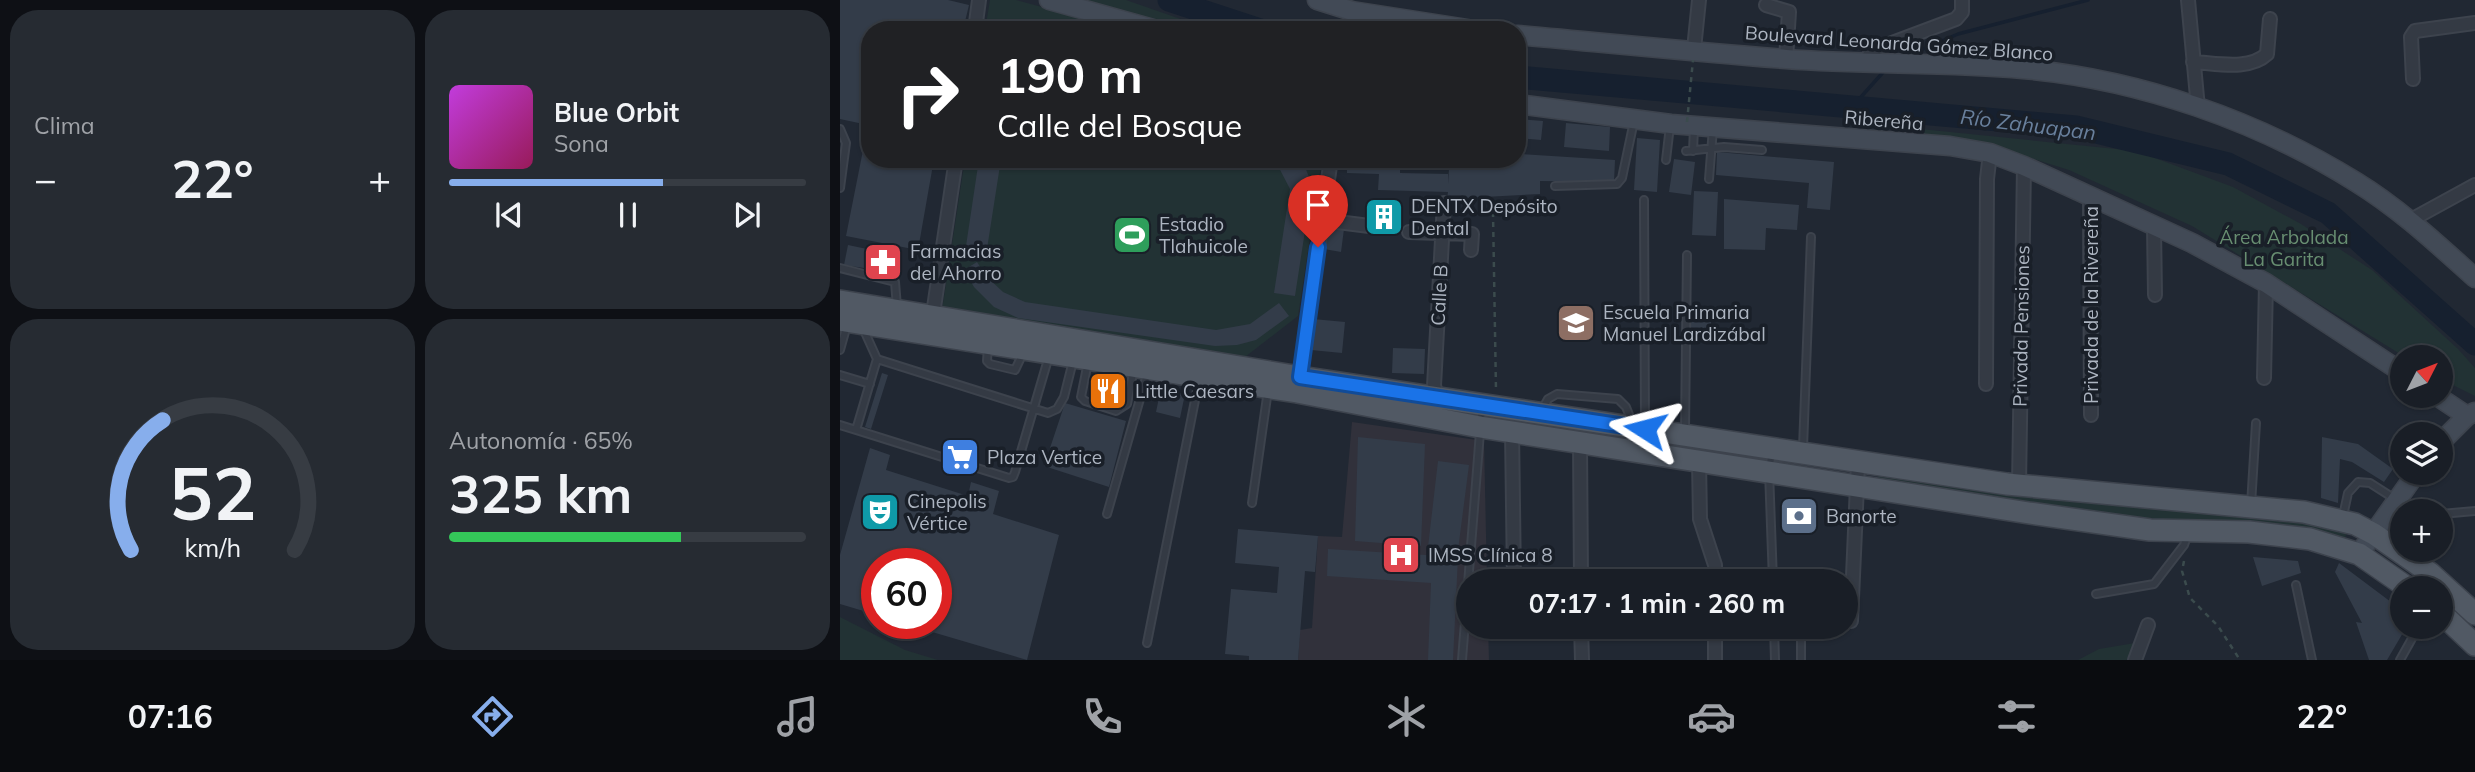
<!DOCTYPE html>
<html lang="es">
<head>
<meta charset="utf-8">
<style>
	:root { --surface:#191e26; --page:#262b32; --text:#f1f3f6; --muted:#9fa2a7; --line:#373c43; --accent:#87aeec }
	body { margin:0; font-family:Mulish,sans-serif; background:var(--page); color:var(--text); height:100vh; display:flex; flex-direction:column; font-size:26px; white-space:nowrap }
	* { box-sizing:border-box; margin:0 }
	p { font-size:23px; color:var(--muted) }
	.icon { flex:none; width:38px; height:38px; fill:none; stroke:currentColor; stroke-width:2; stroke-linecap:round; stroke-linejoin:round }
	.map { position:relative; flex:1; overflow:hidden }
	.details { display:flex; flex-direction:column; gap:10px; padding:10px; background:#0e1015; width:840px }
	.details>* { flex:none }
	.hud { position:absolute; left:21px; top:21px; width:665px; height:147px; border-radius:28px; box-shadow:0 2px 5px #0004,0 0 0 2px var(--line); background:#202124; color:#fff; overflow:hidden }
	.needle { width:46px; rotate:48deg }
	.fabs { position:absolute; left:1550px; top:345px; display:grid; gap:14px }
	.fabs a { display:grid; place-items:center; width:63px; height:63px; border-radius:50%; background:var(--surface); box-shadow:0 2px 5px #0004,0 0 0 2px var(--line); font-size:35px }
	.speed { position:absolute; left:21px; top:548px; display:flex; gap:14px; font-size:35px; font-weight:700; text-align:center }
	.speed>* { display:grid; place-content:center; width:91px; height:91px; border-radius:50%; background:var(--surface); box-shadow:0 2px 5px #0004,0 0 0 2px var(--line); line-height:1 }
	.speed .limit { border:10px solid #d22; background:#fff; color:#111 }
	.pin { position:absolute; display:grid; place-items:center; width:60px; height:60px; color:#fff; margin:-72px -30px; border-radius:50% 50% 50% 0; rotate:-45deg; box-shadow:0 0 7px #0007 }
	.pin .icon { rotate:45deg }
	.me { position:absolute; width:77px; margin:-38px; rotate:279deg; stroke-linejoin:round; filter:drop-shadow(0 0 5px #0008) }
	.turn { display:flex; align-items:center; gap:24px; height:147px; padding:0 21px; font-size:32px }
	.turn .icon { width:91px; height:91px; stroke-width:2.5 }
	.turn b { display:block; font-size:49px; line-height:60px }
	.big { font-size:52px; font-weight:700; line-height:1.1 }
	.details .tile { flex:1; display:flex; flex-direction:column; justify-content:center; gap:10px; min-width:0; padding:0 24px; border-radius:28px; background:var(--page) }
	.details .dial { align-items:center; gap:0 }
	.dial svg { height:182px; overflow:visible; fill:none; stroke:var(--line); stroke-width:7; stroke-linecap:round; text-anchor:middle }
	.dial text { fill:var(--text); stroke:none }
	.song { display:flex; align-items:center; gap:21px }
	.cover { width:84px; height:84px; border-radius:10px; background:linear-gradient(135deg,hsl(290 70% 55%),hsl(330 70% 35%)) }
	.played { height:7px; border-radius:4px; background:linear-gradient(90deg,var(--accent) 60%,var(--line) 60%) }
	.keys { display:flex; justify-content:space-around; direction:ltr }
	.heat { display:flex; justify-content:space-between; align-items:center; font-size:38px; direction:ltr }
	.charge { height:10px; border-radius:5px; background:linear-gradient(90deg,#34c759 65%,var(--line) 0) }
	.details .tiles { flex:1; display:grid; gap:10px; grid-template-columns:repeat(2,1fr) }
	.trip { position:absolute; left:616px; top:569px; width:402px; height:70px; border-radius:35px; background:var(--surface); box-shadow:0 2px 5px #0004,0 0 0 2px var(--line); font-weight:700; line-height:70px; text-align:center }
	.dock { display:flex; height:112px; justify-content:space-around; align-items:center; background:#0a0c0f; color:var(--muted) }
	.dock .icon { width:49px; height:49px }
	.dock .current { color:var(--accent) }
	.dock b { font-size:32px; color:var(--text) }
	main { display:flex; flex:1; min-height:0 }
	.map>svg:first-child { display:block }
	.medical { fill:#31313b }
	.green { fill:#223234 }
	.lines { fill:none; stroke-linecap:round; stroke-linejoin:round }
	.stream { stroke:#16202f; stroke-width:3.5 }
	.river { stroke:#16202f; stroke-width:23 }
	.building { fill:#333c49 }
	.lane-casing { stroke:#3d434d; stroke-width:10 }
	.street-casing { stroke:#3d434d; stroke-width:16 }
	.secondary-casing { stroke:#3d434d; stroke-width:21 }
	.primary-casing { stroke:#3d434d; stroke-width:24 }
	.path { stroke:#3b4b4d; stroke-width:2.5; stroke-dasharray:5 5; stroke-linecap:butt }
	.lane { stroke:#343a44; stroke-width:6 }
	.street { stroke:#343a44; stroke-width:12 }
	.secondary { stroke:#424a56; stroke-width:18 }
	.primary { stroke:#515964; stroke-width:21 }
	.path-bridge { stroke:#3b4b4d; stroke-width:2.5; stroke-dasharray:5 5; stroke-linecap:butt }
	.route-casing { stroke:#114b97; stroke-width:18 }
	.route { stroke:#1a73e8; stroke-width:12 }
	.labels { text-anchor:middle; stroke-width:7; stroke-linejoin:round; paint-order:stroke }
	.street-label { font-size:19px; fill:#adb5c1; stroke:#191f28 }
	.poi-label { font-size:19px; fill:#adb5c1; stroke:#191f28; text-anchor:start }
	.park-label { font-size:19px; fill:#688e71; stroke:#191f28 }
	.water-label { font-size:21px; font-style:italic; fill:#69809d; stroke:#191f28 }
</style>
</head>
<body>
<main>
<section class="details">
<div class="tiles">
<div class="tile"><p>Clima</p>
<div class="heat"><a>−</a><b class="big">22°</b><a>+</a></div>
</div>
<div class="tile">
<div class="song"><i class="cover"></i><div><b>Blue Orbit</b><p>Sona</p></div></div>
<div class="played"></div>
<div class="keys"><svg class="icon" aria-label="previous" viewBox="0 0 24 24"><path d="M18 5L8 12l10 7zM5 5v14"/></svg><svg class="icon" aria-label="pause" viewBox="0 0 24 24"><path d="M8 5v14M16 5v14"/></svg><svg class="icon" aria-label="next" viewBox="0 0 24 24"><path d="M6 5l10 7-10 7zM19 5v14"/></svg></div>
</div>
<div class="tile dial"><svg viewBox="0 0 100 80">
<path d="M14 69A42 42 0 1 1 86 69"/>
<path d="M14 69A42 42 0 0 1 28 12" stroke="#87aeec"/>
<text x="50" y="56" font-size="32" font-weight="700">52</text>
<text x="50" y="72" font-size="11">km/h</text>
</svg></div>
<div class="tile"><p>Autonomía · 65%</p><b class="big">325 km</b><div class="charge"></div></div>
</div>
</section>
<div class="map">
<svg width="1635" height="660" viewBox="0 0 1635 660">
	<rect width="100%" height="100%" fill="#212833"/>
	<!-- medical -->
	<path class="medical" d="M512 422 644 441 647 581H628V626L648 627 649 660H458L460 630 472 628 478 536 502 537Z"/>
	<!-- green -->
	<path class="green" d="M150 0H176L287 30H145Z
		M237 0H286L372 30H336Z
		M1011 122 1296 151 1393 187 1461 224 1532 270 1618 349 1635 368V396L1601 379V357H1565L1352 226 1229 170 1143 143Z
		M125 159H482L458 316 405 357 102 310Z
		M1039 471 1463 517 1507 530 1505 539 1415 521 1320 523 1037 484Z
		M0 617 65 650 98 660H0Z
		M1295 643 1289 660H1238L1259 649Z"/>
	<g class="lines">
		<!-- stream -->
		<path class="stream" d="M1067 56 1118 34 1248 0
			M1012 107 1046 69"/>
		<!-- river -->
		<path class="river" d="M329 0 420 30
			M677 77 1236 127 1388 164 1488 213 1635 344"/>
	</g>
	<!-- building -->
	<path class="building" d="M0 0H108L129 5 123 30H30V159H94L78 250 6 236 28 125 0 119Z
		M677 119 703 121 701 140 677 138Z
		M726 123 770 127 769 151 724 147Z
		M797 138 820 140 817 192 794 190Z
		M877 152 994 162 990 210 967 208 969 183 876 175Z
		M682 154 775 160 774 182 700 181V194L607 199 608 192 538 190 539 174 507 173V159H560V173L608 174V184L609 169 628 170 629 159H677Z
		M139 159H161L147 249 126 246Z
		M438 159H462L472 185 455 296 434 293 450 189 436 162Z
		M834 159 855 162 851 195 829 192Z
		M854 191 878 192 876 236 852 235Z
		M884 199 959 205 957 230 926 228 925 250 884 249Z
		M535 208 553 209 552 226 534 225Z
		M487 226 504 229 501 252 484 249Z
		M8 245 27 249 24 268 4 265Z
		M29 249 62 255 58 275 25 269Z
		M137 262 146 276 163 292 185 302 376 330 410 324 439 303 449 316 416 340 397 345 375 346 178 318 154 307 134 287 124 270Z
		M848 311H871V329H848Z
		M473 319 505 322 502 353 471 350Z
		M553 348 585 349 584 374 552 373Z
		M42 373 48 375 31 429 25 427Z
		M255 380 284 388 281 402 251 394Z
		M321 388 345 394 340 418 316 412Z
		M225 403 286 421 269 487 204 466Z
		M518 437 585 444 581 546 515 541Z
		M1482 437 1518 444 1553 469 1544 482 1512 462 1500 459 1498 503 1481 498Z
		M30 448 50 455 46 470 128 496 131 482 159 491 153 514 219 535 187 660 65 624 96 623V564H37V615L0 604V555Z
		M598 461 629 465 618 550 588 547Z
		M398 529 478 536 475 572 465 571 458 660H409V656L385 654 391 589 437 593 439 567 395 563Z
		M488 549 618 557 613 660H588L591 583 487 576Z
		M1413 557 1458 561 1461 573 1422 586Z
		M1499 563 1551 602 1556 595 1563 599V626H1567L1547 660H1529L1516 622 1522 623 1495 572Z"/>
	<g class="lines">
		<!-- lane casing -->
		<g class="lane-casing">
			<path id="lane" d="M0 129 6 143 0 188
				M846 151 884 147 922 150
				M853 151 854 128
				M826 160 830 126
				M869 179 873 128
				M715 186 777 184 782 178 794 121
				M804 200 805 427
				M0 268 55 282 57 307
				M23 328 37 359 16 430 169 478 173 477 175 472 209 356
				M148 346 147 361 150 364 175 370 184 351
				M0 350 7 325
				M37 359 208 413 217 409 224 397 233 361
				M248 362 241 397 245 401 276 411 287 404 294 368
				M0 375 30 384
				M702 410 708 399 717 394 778 399 786 407 792 422
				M0 425 16 430
				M845 430 847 255
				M963 448 971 237
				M932 451 929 471 933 581
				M412 503 428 390
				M1411 505 1416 423
				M267 514 308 371
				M1601 514 1635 511
				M1503 516 1508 493 1518 482 1530 483 1555 499
				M1549 518 1563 517
				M1456 585 1472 660
				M1256 594 1314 584 1344 545 1348 534
				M934 626 935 660
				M307 643 359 380
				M622 660 642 407
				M961 660V626
				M1560 660 1579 626"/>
		</g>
		<!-- street casing -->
		<g class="street-casing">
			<path id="street" d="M1348 0 1358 108
				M926 5 949 12 946 59
				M135 30 139 0
				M854 49 859 0
				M1353 62C1376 63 1409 71 1427 54L1430 19
				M1022 63 1036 49 1116 19 1122 12V0
				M1573 79 1571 37 1575 31 1635 23
				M1250 196 1251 415
				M482 220 545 228
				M1571 220 1635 185
				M1314 226 1315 295
				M569 232 632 234 631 250
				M92 321 116 159
				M1424 378 1426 283
				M459 381 491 159
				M1146 384 1147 179 1150 153
				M599 401 594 386 604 203
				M672 430 674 581
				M740 441 741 581
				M859 461 860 519 875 565V581
				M1179 486 1184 166
				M1011 621 1018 463
				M741 626 742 660
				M875 660V626
				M1295 660 1308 625"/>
		</g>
		<!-- secondary casing -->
		<g class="secondary-casing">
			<path id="secondary" d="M209 0 317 30
				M477 0 512 11 634 30
				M677 35C767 43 856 52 946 59 1025 65 1104 62 1183 69 1299 79 1418 121 1516 182 1560 209 1597 244 1635 278
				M677 104 831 124 1110 146 1150 153 1184 166 1352 243 1426 283 1563 373
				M1597 396 1627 416
				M1601 442 1627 416 1635 412
				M1519 554 1577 472"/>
		</g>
		<!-- primary casing -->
		<g class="primary-casing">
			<path id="primary" d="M0 301 460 377 1167 484 1464 512 1515 524 1534 534 1590 573 1635 614
				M0 320 457 392 640 427 1189 513 1310 530 1409 532 1470 539 1519 554 1568 588
				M1601 613 1635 645"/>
		</g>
		<!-- path -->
		<path class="path" d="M329 24 349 30
			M653 212 656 391
			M1344 561 1342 571 1350 598 1378 626 1400 660"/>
		<!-- lane -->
		<use href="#lane" class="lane"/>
		<!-- street -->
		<use href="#street" class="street"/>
		<!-- secondary -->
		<use href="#secondary" class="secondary"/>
		<!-- primary -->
		<use href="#primary" class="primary"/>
		<!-- path-bridge -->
		<path class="path-bridge" d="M847 122 853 60"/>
	</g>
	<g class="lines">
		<!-- route casing -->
		<g class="route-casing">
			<path id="route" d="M478 247 460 377 805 429"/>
		</g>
		<!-- route -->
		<use href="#route" class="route"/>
	</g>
	<!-- icons -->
	<defs>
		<g id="building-square" transform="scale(2.0125)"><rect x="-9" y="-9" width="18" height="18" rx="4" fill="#0f9aa8" stroke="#191f28"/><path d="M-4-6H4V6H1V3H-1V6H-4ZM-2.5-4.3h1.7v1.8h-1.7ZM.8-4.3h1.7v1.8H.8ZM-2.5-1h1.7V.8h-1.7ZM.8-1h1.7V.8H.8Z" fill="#fff"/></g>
		<g id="stadium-square" transform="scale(2.0125)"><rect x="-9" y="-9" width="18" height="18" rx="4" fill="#2e9e5b" stroke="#191f28"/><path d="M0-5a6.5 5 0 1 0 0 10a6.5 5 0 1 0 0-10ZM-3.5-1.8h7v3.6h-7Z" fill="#fff"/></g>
		<g id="pharmacy-square" transform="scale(2.0125)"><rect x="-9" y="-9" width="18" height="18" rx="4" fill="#e0444e" stroke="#191f28"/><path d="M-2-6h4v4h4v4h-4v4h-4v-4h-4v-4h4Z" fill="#fff"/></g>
		<g id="school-square" transform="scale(2.0125)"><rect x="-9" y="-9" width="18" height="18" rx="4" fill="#8d6e63" stroke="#191f28"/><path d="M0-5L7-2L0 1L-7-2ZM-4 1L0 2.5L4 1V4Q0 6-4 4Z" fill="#fff"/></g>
		<g id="restaurant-square" transform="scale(2.0125)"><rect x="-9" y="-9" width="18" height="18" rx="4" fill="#e8710a" stroke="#191f28"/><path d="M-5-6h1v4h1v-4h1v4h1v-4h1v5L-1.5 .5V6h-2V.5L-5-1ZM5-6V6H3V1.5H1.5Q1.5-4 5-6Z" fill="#fff"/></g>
		<g id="supermarket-square" transform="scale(2.0125)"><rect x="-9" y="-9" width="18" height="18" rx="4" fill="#3f7fe0" stroke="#191f28"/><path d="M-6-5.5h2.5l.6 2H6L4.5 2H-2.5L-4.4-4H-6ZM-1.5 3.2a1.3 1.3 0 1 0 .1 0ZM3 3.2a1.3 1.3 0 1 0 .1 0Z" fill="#fff"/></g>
		<g id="theatre-square" transform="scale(2.0125)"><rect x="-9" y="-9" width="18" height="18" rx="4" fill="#0f9aa8" stroke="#191f28"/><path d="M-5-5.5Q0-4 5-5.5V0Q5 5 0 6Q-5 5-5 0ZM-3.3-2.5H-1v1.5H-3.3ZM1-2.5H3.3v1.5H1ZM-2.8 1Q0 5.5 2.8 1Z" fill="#fff"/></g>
		<g id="bank-square" transform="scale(2.0125)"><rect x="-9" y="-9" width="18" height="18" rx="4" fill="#5c6f8a" stroke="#191f28"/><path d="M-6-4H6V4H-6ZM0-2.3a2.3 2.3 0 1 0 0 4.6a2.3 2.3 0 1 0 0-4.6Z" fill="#fff"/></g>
		<g id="hospital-square" transform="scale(2.0125)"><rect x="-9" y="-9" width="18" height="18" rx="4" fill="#e0444e" stroke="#191f28"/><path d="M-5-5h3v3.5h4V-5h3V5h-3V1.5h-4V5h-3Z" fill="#fff"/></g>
	</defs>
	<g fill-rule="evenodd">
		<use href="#building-square" x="544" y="217"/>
		<use href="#stadium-square" x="292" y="235"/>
		<use href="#pharmacy-square" x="43" y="262"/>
		<use href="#school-square" x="736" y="323"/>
		<use href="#restaurant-square" x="268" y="391"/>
		<use href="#supermarket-square" x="120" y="457"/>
		<use href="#theatre-square" x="40" y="512"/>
		<use href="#bank-square" x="959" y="516"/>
		<use href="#hospital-square" x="561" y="555"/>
	</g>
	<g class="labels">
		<!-- street labels -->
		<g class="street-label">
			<text transform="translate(1059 43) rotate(4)" y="7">Boulevard Leonarda Gómez Blanco</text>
			<text transform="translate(1044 120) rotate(5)" y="7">Ribereña</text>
			<text transform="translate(599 295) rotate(-87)" y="7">Calle B</text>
			<text transform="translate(1251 305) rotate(-90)" y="7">Privada de la Rivereña</text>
			<text transform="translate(1181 326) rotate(-89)" y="7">Privada Pensiones</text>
		</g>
		<!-- poi labels -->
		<g class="poi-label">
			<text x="571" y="213">DENTX Depósito<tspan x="571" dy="22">Dental</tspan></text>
			<text x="319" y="231">Estadio<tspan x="319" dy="22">Tlahuicole</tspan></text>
			<text x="70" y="258">Farmacias<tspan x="70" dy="22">del Ahorro</tspan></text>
			<text x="763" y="319">Escuela Primaria<tspan x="763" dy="22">Manuel Lardizábal</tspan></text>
			<text x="295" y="398">Little Caesars</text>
			<text x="147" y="464">Plaza Vertice</text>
			<text x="67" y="508">Cinepolis<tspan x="67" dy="22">Vértice</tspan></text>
			<text x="986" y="523">Banorte</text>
			<text x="588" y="562">IMSS Clínica 8</text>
		</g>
		<!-- park labels -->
		<g class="park-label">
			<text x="1444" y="244">Área Arbolada<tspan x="1444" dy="22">La Garita</tspan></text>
		</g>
		<!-- water labels -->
		<g class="water-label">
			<text transform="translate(1188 125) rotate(7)" y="7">Río Zahuapan</text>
		</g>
	</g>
</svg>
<div class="fabs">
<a><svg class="needle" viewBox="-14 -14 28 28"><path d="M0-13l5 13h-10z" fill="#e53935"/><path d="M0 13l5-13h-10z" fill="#9fa2a7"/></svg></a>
<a><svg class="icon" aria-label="layers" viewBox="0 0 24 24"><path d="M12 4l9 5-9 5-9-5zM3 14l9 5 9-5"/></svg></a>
<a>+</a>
<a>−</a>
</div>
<div class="speed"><div class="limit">60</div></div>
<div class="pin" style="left:478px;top:247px;background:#d93025"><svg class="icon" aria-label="arrive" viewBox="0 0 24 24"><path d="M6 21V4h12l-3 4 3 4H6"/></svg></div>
<svg class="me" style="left:805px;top:429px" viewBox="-20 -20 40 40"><path d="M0-17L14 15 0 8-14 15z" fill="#1a73e8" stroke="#fff" stroke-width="4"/></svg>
<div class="trip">07:17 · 1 min · 260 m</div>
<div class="hud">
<div class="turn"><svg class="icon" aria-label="right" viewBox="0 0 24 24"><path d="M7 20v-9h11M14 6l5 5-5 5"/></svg><div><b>190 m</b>Calle del Bosque</div></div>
</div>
</div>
</main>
<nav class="dock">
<b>07:16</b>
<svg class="icon current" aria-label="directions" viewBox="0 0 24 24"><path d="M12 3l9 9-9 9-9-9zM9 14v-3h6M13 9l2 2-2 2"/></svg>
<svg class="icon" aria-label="music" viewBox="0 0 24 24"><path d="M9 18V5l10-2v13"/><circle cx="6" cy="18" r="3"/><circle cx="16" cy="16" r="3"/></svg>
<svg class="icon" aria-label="phone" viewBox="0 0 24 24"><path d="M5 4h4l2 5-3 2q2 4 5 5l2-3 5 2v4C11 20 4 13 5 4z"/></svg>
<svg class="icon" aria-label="climate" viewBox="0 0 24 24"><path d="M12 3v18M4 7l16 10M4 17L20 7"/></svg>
<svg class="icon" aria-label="car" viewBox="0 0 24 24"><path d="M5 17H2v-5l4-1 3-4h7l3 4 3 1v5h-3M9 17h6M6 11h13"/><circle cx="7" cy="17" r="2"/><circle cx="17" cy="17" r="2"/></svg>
<svg class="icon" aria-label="filters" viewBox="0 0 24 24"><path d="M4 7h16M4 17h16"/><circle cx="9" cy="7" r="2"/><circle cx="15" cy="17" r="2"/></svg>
<b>22°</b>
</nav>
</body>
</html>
